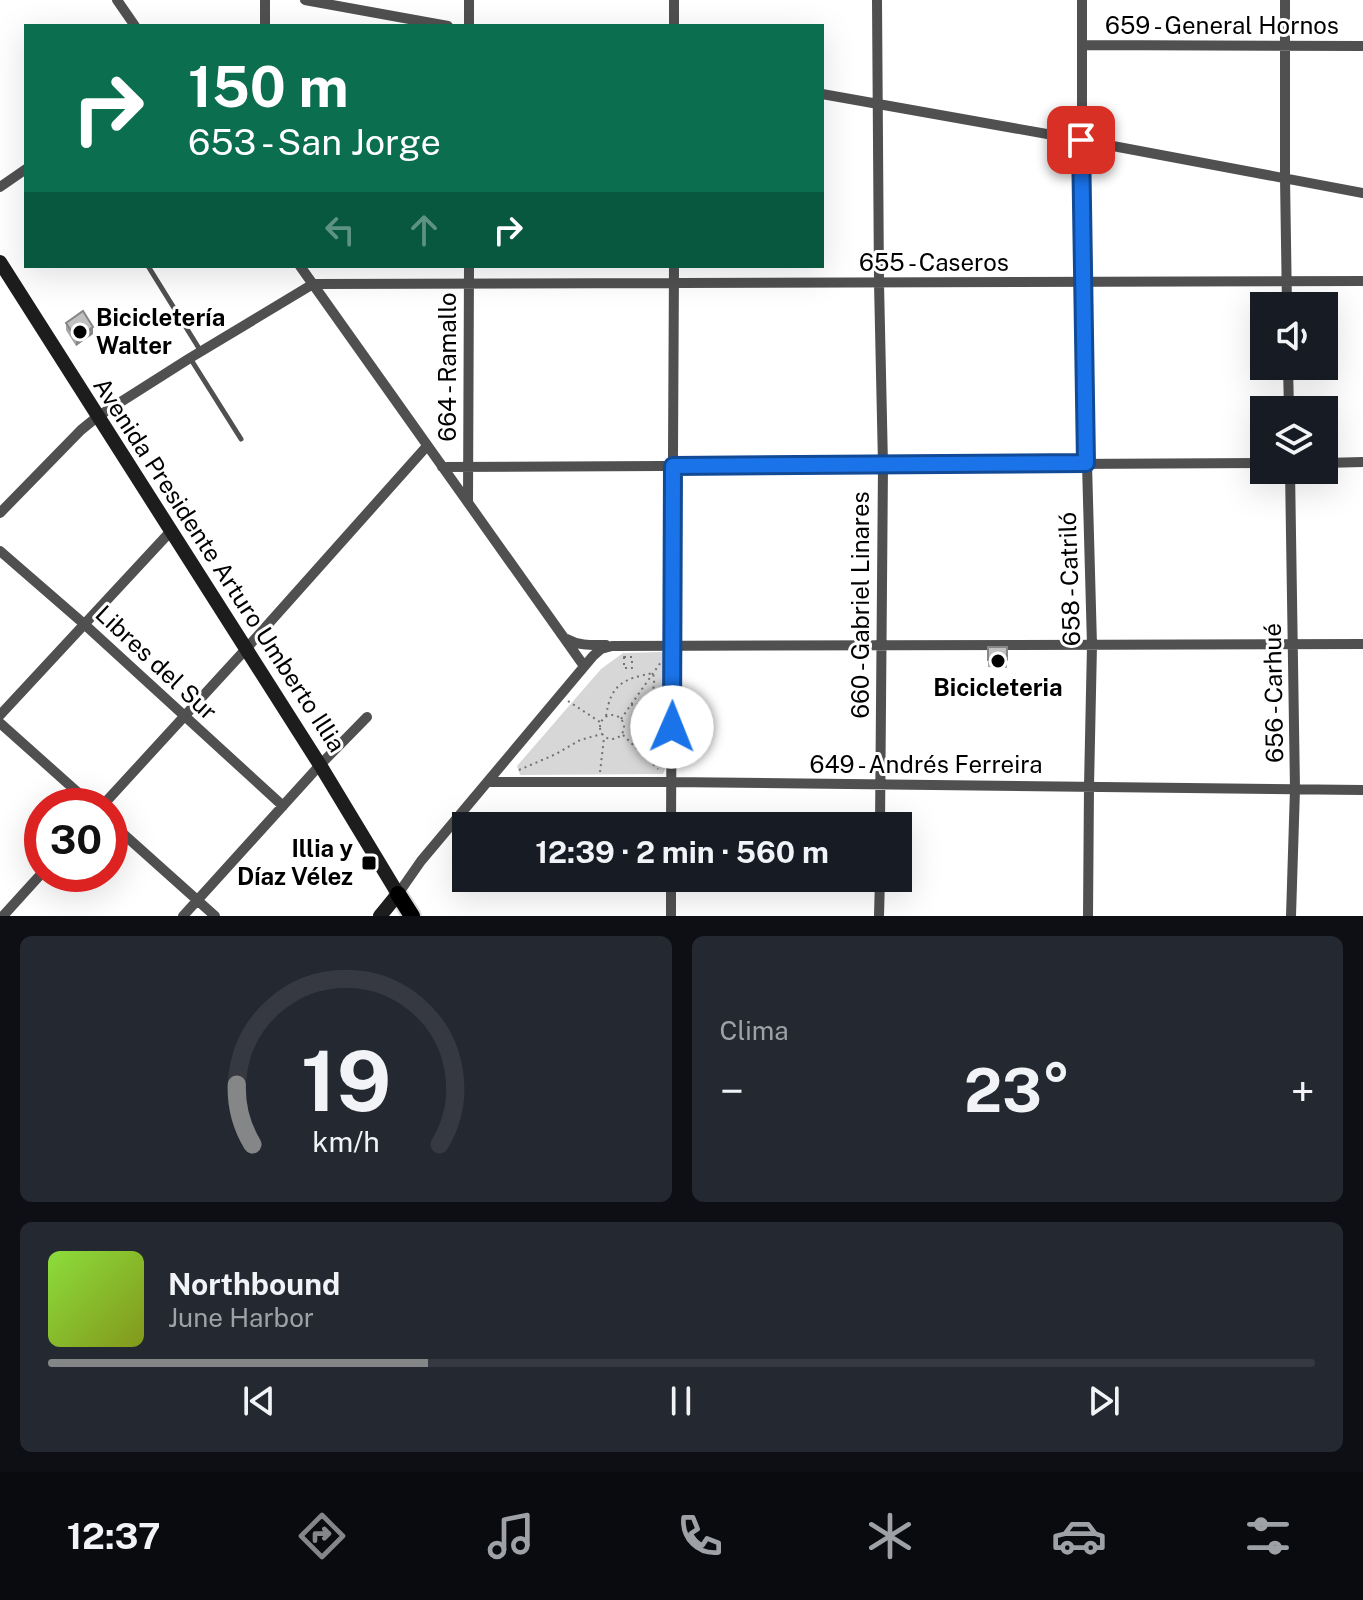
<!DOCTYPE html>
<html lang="es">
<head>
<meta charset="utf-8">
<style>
	:root { --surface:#171b24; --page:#242831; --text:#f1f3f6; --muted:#9ea1a6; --line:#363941; --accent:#858687 }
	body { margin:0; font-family:"Public Sans",sans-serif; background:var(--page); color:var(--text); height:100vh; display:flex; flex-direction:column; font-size:30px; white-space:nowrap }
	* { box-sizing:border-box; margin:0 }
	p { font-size:26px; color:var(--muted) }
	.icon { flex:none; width:44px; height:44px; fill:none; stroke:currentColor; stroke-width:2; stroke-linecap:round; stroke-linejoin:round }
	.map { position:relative; height:916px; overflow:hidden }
	.details { display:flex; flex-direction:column; gap:20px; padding:20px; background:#0d0f14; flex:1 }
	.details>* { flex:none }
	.banner { position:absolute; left:24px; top:24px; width:800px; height:244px; border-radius:0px; box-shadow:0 8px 32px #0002; background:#0b6e4f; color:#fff; overflow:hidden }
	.controls { position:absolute; left:1250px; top:292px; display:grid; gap:16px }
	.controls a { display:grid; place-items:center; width:88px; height:88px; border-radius:0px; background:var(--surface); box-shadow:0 8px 32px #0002; font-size:40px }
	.speed { position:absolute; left:24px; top:788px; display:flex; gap:16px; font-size:40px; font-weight:700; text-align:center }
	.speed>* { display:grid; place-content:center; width:104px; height:104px; border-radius:50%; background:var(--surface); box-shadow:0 8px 32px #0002; line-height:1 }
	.speed .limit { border:12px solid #d22; background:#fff; color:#111 }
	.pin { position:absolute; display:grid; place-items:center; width:68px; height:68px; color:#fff; margin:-34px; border-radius:16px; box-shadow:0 4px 12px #0006 }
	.me { position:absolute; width:88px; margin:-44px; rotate:1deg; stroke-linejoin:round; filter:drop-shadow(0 0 6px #0008) }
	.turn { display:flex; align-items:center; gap:28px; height:168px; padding:0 32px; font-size:36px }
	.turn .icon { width:104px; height:104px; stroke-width:2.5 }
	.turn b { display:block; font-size:56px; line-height:68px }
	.lanes { display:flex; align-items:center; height:76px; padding:0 32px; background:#0003; justify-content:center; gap:40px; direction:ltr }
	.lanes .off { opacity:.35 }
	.big { font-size:60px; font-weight:700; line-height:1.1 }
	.details .tile { flex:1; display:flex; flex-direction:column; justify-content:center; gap:12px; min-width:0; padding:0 28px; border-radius:12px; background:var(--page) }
	.details .dial { align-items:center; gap:0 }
	.dial svg { height:208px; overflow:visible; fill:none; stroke:var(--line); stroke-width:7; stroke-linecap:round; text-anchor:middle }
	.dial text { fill:var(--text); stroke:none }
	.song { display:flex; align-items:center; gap:24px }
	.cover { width:96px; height:96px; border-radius:12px; background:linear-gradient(135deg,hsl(90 70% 55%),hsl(70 70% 35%)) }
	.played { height:8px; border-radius:4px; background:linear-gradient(90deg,var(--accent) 30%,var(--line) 30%) }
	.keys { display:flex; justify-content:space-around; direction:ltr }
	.heat { display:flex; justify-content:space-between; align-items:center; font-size:44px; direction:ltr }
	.details .tiles { flex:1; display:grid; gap:20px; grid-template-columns:1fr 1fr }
	.tile:last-child { grid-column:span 2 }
	.trip { position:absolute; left:452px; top:812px; width:460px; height:80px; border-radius:0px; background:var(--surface); box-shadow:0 8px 32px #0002; font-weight:700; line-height:80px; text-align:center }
	.tab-bar { display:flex; height:128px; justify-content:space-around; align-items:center; background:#090b0e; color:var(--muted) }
	.tab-bar .icon { width:56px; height:56px }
	.tab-bar .current { color:var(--accent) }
	.tab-bar b { font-size:36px; color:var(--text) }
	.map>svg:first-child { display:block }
	.green { fill:#d7d7d7 }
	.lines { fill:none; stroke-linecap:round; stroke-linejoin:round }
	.primary-casing { stroke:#dbdbdb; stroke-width:20 }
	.path { stroke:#727272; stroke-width:2; stroke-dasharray:2 4; stroke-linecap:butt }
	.lane { stroke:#505050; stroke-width:5 }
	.street { stroke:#505050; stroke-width:10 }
	.secondary { stroke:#1d1d1d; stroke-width:14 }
	.primary { stroke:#000; stroke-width:16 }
	.wall { fill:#a5a5a5 }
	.shaded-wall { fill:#868686 }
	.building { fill:#c0c0c0; stroke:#868686; stroke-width:2 }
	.route-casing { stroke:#114b97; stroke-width:20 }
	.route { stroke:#1a73e8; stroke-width:14 }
	.poi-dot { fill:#000; stroke:#fff; stroke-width:3 }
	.labels { text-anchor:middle; stroke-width:6; stroke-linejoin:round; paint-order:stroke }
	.street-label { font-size:24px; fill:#000; stroke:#fff }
	.poi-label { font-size:24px; font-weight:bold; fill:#000; stroke:#fff; text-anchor:start }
</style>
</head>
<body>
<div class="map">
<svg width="1363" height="916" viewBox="0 0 1363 916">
	<rect width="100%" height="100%" fill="#fff"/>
	<!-- green -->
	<path class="green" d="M662 652 667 657 666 766 663 774 520 775 517 766 601 669 623 653Z"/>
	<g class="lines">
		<!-- primary casing -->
		<g class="primary-casing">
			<path id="primary" d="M398 894 412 916"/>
		</g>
		<!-- path -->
		<path class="path" d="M624 657H632V668H624Z
			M568 701 600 722
			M600 727a12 12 0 1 1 24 0a12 12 0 1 1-24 0Z
			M606 716C611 684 623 679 653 673 657 690 650 705 630 705
			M621 719 661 662
			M623 735 658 769
			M519 770 556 754 580 740 602 734
			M600 772 604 738"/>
		<!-- lane -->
		<path class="lane" d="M148 266 200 350
			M190 358 241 439"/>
		<!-- street -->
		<path class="street" d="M117 0 135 26
			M305 0 448 26
			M674 0V26
			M877 0 879 283 883 465 880 826
			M1082 0V282L1092 645 1089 786 1088 916
			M1285 0V178L1287 306
			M265 26V0
			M469 26V0
			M1082 45 1363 46
			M822 94 1081 140 1363 193
			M0 187 26 169
			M300 266 584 666
			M1288 366 1289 410
			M1324 463 1363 462
			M442 467 1264 463
			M1290 470 1295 789 1291 916
			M468 501 469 266
			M0 513 81 430 97 417 190 358 313 284 1363 281
			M0 551 83 623 283 806
			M567 639C579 646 592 645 606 645
			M0 715 170 532
			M0 723 93 806
			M489 782H671L1363 790
			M102 806 246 649 427 446
			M110 822 215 916
			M671 826 674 266
			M401 897 398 894 421 861 593 656 601 649 612 646 1363 644
			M3 916 42 873
			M183 916 320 765 367 717
			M671 916V878
			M879 916 880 878"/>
		<!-- secondary -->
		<path class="secondary" d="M0 262 320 765 398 894 380 916"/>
		<!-- primary -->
		<use href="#primary" class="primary"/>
	</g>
	<!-- wall -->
	<path class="wall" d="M66 323 93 334 76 346 66 330Z
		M988 647H1007V668L988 667Z"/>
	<!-- shaded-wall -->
	<path class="shaded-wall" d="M93 327V334L76 346V338Z"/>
	<!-- building -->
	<path class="building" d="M83 311 93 327 76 338 66 323Z
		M988 647H1007V660H988Z"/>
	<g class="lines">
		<!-- route casing -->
		<g class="route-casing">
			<path id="route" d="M672 727 673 466 1086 463 1081 140"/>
		</g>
		<!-- route -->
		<use href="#route" class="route"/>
	</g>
	<!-- markers -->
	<g class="poi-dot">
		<circle cx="80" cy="332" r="8"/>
		<circle cx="998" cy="661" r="8"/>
		<rect x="361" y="855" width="16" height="16" rx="4"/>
	</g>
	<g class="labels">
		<!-- street labels -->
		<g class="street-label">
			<text x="1222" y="34">659 - General Hornos</text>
			<text x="934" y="271">655 - Caseros</text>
			<text transform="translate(448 367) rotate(-90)" y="8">664 - Ramallo</text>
			<text transform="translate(219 565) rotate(57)" y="8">Avenida Presidente Arturo Umberto Illia</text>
			<text transform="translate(1070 579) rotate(-92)" y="8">658 - Catriló</text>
			<text transform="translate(861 605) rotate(-90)" y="8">660 - Gabriel Linares</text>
			<text transform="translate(156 663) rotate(43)" y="8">Libres del Sur</text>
			<text transform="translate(1274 693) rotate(-91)" y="8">656 - Carhué</text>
			<text x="926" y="773">649 - Andrés Ferreira</text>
		</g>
		<!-- poi labels -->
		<g class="poi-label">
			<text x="96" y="326">Bicicletería<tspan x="96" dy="28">Walter</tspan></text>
			<text x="998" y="696" text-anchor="middle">Bicicleteria</text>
			<text x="353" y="857" text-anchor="end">Illia y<tspan x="353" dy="28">Díaz Vélez</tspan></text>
		</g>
	</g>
</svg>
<div class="controls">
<a><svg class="icon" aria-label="sound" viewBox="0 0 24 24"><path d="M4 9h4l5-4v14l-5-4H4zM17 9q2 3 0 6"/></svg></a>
<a><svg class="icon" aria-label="layers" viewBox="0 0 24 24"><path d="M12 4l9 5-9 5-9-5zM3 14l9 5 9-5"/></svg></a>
</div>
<div class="speed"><div class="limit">30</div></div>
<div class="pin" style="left:1081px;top:140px;background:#d93025"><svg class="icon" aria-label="arrive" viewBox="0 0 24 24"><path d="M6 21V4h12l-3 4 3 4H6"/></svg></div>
<svg class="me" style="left:672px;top:727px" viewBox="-20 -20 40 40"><circle r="19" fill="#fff"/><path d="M0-13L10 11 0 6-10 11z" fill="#1a73e8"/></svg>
<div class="trip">12:39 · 2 min · 560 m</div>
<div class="banner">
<div class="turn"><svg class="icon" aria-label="right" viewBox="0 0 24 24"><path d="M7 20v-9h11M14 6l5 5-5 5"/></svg><div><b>150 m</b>653 - San Jorge</div></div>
<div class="lanes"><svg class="icon off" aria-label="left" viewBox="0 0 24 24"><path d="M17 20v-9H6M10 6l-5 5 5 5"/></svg><svg class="icon off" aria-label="ahead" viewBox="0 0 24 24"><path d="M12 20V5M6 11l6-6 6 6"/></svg><svg class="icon" aria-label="right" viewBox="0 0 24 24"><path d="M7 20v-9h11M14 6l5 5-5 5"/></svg></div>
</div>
</div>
<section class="details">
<div class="tiles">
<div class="tile dial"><svg viewBox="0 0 100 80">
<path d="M14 69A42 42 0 1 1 86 69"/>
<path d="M14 69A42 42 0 0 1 8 46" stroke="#858687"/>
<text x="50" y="56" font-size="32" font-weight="700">19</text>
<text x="50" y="72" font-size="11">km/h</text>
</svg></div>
<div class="tile"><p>Clima</p>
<div class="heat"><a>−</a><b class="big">23°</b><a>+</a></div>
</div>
<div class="tile">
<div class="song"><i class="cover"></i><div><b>Northbound</b><p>June Harbor</p></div></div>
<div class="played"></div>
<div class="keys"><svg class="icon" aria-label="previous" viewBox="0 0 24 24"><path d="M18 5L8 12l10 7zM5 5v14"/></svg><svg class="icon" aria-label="pause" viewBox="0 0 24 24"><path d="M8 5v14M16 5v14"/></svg><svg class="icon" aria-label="next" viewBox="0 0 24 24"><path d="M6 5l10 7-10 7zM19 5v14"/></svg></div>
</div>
</div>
</section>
<nav class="tab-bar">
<b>12:37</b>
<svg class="icon current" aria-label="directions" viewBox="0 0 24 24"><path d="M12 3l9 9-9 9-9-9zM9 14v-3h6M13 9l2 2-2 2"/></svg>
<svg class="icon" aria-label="music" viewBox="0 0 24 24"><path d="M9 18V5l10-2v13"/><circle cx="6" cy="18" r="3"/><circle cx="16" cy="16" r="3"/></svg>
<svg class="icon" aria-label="phone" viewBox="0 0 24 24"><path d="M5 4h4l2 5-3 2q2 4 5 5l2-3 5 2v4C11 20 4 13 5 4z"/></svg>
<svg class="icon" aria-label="climate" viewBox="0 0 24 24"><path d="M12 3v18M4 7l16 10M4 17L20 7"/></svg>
<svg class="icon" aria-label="car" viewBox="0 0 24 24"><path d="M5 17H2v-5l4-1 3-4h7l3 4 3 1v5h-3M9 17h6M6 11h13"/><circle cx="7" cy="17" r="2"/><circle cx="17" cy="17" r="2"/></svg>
<svg class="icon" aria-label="filters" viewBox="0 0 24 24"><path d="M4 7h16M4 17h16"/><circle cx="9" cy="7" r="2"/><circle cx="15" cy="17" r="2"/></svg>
</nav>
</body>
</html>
